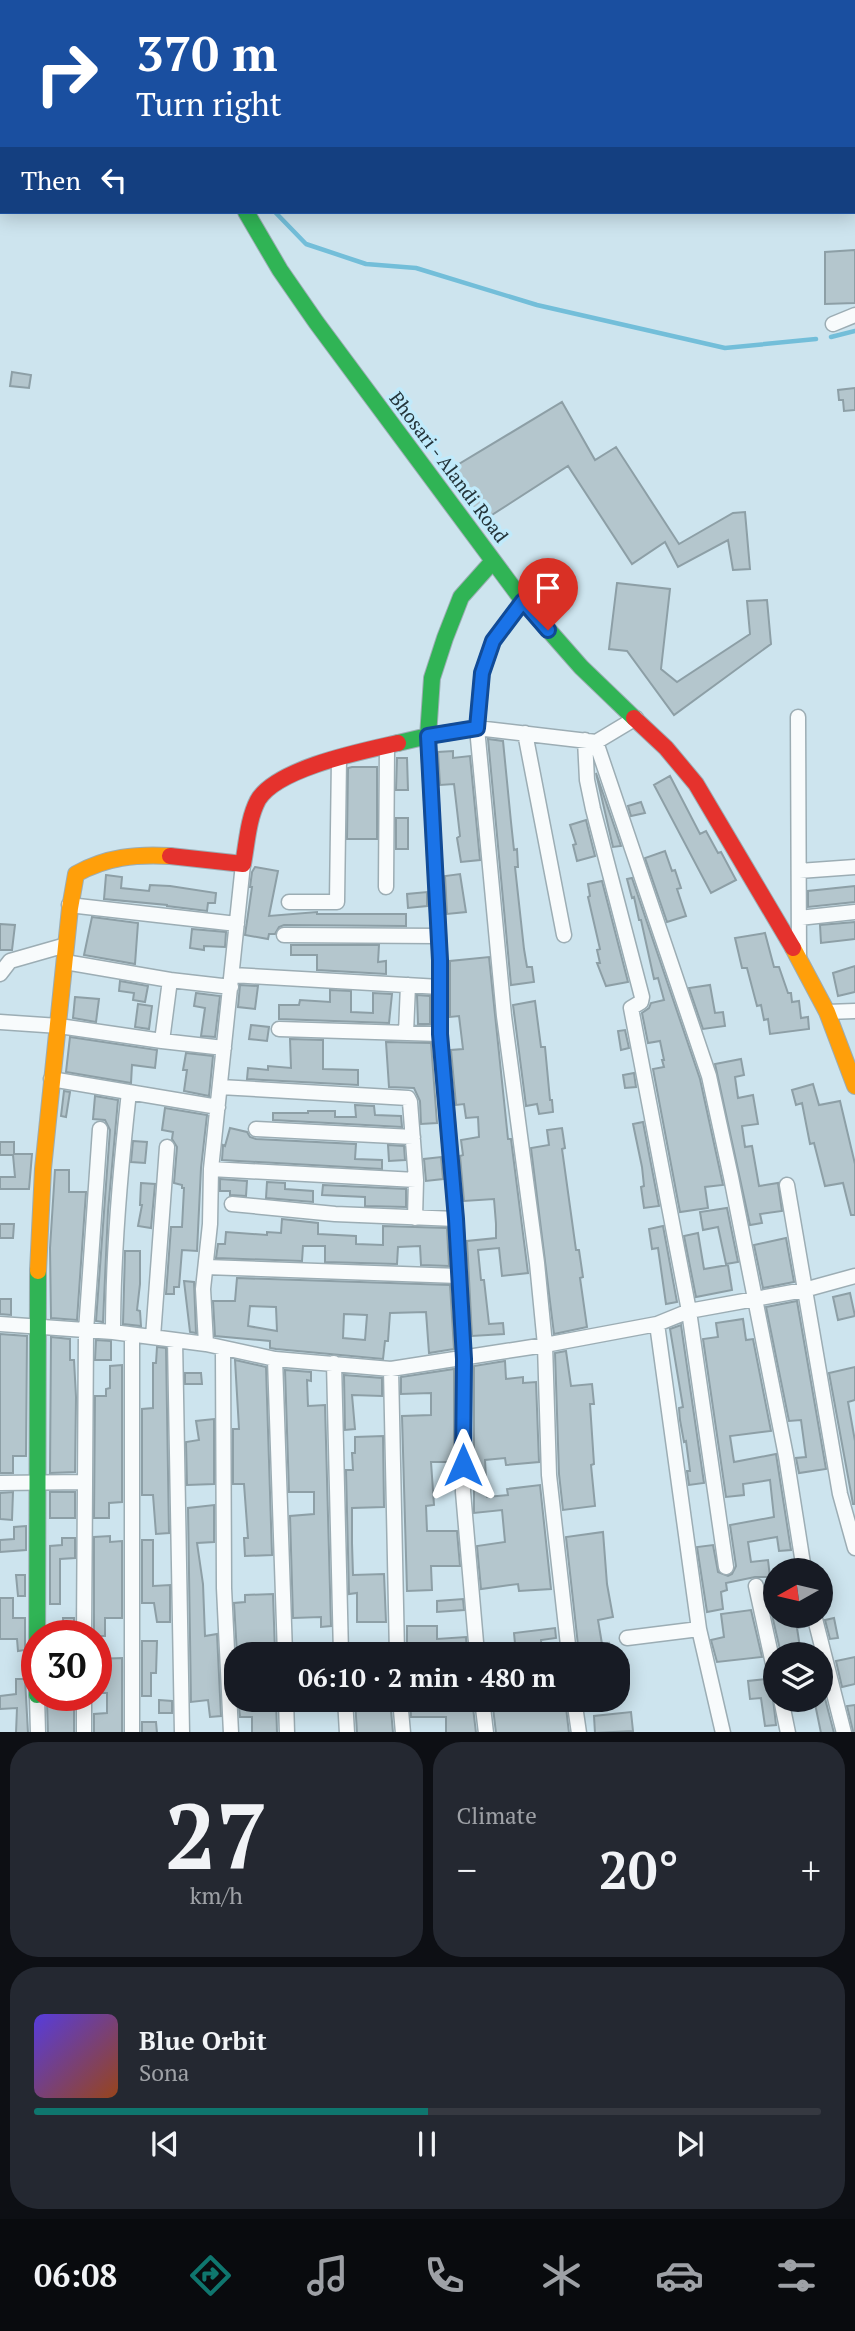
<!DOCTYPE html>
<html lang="en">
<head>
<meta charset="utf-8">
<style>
	:root { --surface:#171b24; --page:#242831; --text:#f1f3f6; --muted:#9ea1a6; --line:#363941; --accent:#0f766e }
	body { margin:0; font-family:"PT Serif",serif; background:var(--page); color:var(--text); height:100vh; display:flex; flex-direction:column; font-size:26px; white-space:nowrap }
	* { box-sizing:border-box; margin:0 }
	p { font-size:23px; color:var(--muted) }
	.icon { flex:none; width:38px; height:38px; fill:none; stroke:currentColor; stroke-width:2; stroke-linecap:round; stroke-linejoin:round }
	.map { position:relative; height:1732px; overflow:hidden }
	.details { display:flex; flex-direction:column; gap:10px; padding:10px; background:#0d0f14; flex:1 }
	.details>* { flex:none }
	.top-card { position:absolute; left:0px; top:0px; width:856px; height:214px; box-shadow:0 4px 18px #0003; background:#1a4fa0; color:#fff; overflow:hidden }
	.needle { width:46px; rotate:262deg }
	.tools { position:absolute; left:763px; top:1558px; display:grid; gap:14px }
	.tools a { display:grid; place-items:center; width:70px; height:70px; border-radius:50%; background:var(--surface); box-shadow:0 4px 18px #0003; font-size:35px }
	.speed { position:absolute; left:21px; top:1620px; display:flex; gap:14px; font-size:35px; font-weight:700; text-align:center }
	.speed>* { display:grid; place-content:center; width:91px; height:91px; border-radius:50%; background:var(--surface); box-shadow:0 4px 18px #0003; line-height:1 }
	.speed .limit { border:10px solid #d22; background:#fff; color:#111 }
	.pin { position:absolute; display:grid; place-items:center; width:60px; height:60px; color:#fff; margin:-72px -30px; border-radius:50% 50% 50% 0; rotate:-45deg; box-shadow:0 0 7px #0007 }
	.pin .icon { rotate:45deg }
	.me { position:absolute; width:77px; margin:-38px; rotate:0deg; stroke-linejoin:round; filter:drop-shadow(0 0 5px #0008) }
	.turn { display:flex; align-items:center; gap:24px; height:147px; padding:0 21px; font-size:32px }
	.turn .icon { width:91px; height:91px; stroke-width:2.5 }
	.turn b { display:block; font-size:49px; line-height:60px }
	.then { display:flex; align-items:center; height:66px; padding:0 21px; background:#0003; gap:14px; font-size:26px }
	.big { font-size:52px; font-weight:700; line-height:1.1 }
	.details .widget { flex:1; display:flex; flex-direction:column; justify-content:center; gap:10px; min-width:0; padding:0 24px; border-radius:28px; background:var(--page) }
	.details .dial { align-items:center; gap:0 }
	.dial b { font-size:91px; line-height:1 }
	.song { display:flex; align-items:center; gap:21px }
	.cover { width:84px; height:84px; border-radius:10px; background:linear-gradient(135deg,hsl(250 70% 55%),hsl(20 70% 35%)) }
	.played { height:7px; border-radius:4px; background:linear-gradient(90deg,var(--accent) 50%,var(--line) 50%) }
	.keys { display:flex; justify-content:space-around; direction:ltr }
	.heat { display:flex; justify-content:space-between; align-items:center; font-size:38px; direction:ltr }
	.details .tiles { flex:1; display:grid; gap:10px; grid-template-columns:1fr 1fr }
	.widget:last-child { grid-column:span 2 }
	.trip { position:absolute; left:224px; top:1642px; width:406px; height:70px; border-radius:28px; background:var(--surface); box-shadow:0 4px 18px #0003; font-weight:700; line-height:70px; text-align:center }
	.dock { display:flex; height:112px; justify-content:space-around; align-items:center; background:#090b0e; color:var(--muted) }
	.dock .icon { width:49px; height:49px }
	.dock .active { color:var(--accent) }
	.dock b { font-size:32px; color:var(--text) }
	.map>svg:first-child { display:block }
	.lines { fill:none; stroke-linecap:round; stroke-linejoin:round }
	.stream { stroke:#73bed9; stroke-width:4.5 }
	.building { fill:#b4c6cd; stroke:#8d9fa6; stroke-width:2; fill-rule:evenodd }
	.street-casing { stroke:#9cadb4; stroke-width:17 }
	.fast-casing { stroke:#9cadb4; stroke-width:18 }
	.slow-casing { stroke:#9cadb4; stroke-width:18 }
	.jam-casing { stroke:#9cadb4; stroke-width:18 }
	.street { stroke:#f8fbfc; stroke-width:14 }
	.fast { stroke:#30b455; stroke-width:16 }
	.slow { stroke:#ff9f0a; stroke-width:16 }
	.jam { stroke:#e5322d; stroke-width:16 }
	.route-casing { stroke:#114b97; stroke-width:18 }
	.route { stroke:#1a73e8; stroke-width:12 }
	.labels { text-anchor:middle; stroke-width:7; stroke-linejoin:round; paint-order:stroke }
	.street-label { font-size:19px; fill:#23343a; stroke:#c0eafb }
</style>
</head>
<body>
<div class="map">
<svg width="855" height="1733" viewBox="0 0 855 1733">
	<rect width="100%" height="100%" fill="#cde4ee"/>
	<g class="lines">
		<!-- stream -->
		<path class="stream" d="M133 0V2
			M275 212 306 244 366 264 416 268 537 305 725 348 816 339
			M831 337 855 331"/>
	</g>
	<!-- building -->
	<path class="building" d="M855 250V303L825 304V252Z
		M12 372 31 375 29 388 10 386Z
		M855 388V410L844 411 843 400H839L838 390Z
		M562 402 595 460 616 447 679 544 733 513 745 512 750 569 733 570 728 540 678 567 665 542 632 564 568 466 481 522 444 473Z
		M617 583 670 589 661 669 677 682 750 634 747 601 767 600 771 644 674 715 627 651 609 649Z
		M488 739 503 741 511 822 514 850 517 849 518 867H515L524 949 527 967H532L534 982 511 985Z
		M453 751V758L470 756 480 860 461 862 457 838 460 836 454 784 440 785 438 752Z
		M397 758H407L408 790H396Z
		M352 767H377V839H347L348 768Z
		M596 773 621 846 613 847Z
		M670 776 700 834 706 831 718 853 721 852 736 880 711 893 654 785Z
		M641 802 645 813 631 816 628 806Z
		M396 818H408V849H396Z
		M586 820 595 856 577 861 573 845 576 844 570 825Z
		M665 851 672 871 675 870 681 888 677 889 686 916 667 922 645 858Z
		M255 867 278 871 269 916 317 912V914H406V926L284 925 279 927 275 934H269L268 939 245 935 252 887H250L252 872Z
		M460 874 466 912 447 914 445 876Z
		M106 875 122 877 121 888 149 891 150 885 170 886 216 893 215 903H208L207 911 167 906V905L104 899Z
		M632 878 700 1079 723 1185 705 1187 708 1208 680 1212 653 1069 664 1067 662 1060H664L660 1041 648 1043 642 1013 649 1008 651 1003 664 1000 658 978 654 979 641 920H639L634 897 632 898 627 879Z
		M602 881 628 982 606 986 597 963H600L597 950 600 949 588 897 590 896 588 884Z
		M855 886V902L808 907V891Z
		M427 892V906L408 908 407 894Z
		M92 917 138 923 135 964 84 955Z
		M855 922V939L821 943 820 925Z
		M0 924 15 925 12 950H0Z
		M192 929 226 932 225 947 204 946V950L190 948Z
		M765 933 774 967H779L788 993H791L792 1002 799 1001 801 1018 808 1017 809 1029 770 1034 768 1019 764 1020 761 1005 757 1006 747 968H742L735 938Z
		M291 945H379L378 962 386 961V974L317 970V955H291Z
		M489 957 508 1139H511L528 1273 502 1276 499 1248 478 1250 481 1280H484L489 1324 503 1323 504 1334 472 1336 467 1241 496 1238V1224L494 1199 464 1201 460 1156 463 1155 461 1140 479 1137 478 1117 466 1118 464 1104 456 1105 451 1050 463 1049 459 1016 450 1017V961Z
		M855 966V992L838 996 833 973Z
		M120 981 148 986 145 1002 133 1000 134 993 119 991Z
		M240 985 258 986 255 1009 238 1007Z
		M710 985 715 1013 723 1012 725 1026 703 1029 689 988Z
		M330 990 351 991V1012L373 1013V993L392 994 389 1023 279 1019V1005H299L300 1000 330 1002Z
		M196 993 220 996 215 1037 201 1036 205 1008 194 1006Z
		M417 995 430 996V1024H418Z
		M75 997 99 999 96 1022 73 1018Z
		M535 1001 541 1047H545L550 1100H552L553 1112 539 1114 537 1104 526 1106 513 1005Z
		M138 1004 152 1006 149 1029 135 1027Z
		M251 1025 269 1027 267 1041 249 1039Z
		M625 1030 629 1048 621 1050 618 1031Z
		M70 1037 157 1050 155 1068 132 1065 131 1083 66 1072Z
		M290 1039 323 1040V1069L358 1070V1085L247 1079 248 1068 268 1070V1066L291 1068Z
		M386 1042 431 1043 437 1123 421 1124 420 1101 414 1088 389 1087Z
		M186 1053 213 1056 209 1096 184 1091 187 1070H183Z
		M741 1059 744 1075 735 1077 738 1098 753 1095 758 1124 742 1126 745 1147 752 1146 759 1186 778 1183 782 1211 760 1214 762 1223 750 1225 715 1064Z
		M634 1073 636 1087 625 1088 623 1075Z
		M813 1084 819 1105 840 1101 855 1164V1215H851L843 1183 825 1186 814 1143 810 1144 802 1103 796 1105 792 1090Z
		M64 1091 70 1092 66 1117 61 1116Z
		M95 1096 118 1100 108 1211 103 1322 96 1321 110 1130 105 1120 93 1119Z
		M355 1105 374 1106 375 1115 401 1116 402 1127 273 1120V1113H308V1111H335V1117H356Z
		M165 1108 207 1115 201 1168 197 1251 182 1250 179 1287H174V1294H166L171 1227H182L184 1188H182V1185L174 1183 177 1147 172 1139 173 1132 162 1130Z
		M643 1122 659 1206 644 1208 641 1187 644 1186 642 1167 633 1124Z
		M230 1128 247 1132 250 1137 256 1139 356 1144 355 1159 382 1160V1169L222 1160 223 1145 225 1146Z
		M562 1128 565 1148 562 1149 576 1250H579L583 1277 580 1278 587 1327 554 1334 531 1148 549 1145 547 1130Z
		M133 1141 147 1142 145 1163 131 1162Z
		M0 1142H14V1154H32L29 1189H0V1177H15L13 1155H0Z
		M388 1145 404 1146 405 1160 389 1161Z
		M441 1157 443 1179 426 1181 424 1159Z
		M55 1170H69V1192H86L77 1320 51 1318 50 1248Z
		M220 1179 247 1181 246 1196 230 1195V1191H220Z
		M267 1182 285 1183V1189L313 1191V1202L266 1198Z
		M141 1183 155 1184 151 1228 138 1226 142 1205H140Z
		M323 1185 406 1189V1207L365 1206V1197L322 1195Z
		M727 1208 738 1262 726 1264 718 1227 703 1230 700 1212Z
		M282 1219 318 1223V1234L356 1236V1244L383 1245V1226L447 1228 449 1266 421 1265 420 1246 398 1247 397 1264 325 1262V1246H303L302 1261 216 1258 218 1244H225L226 1232 267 1235V1232L281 1233Z
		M0 1224H14L13 1238H0Z
		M663 1226 677 1302 666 1304 658 1248 652 1249 649 1229Z
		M698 1233 704 1269 728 1265 732 1290 696 1297 684 1236Z
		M786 1238 794 1282 763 1288 754 1245Z
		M125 1251H140V1284L137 1310 140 1311 141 1326 123 1324Z
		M237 1278 450 1285 454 1349 429 1353 426 1312 390 1313 388 1341H385L383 1359 276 1349 270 1348V1341L215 1336 213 1301H235ZM250 1306 276 1307 277 1331 248 1326ZM344 1314 367 1315 365 1340 343 1338Z
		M184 1281 194 1282 196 1333 190 1332Z
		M850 1293 855 1316 838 1320 833 1297Z
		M0 1299H11V1315L0 1314Z
		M797 1301 826 1469 799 1473 796 1458 806 1457 801 1420 789 1421 766 1307Z
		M743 1319 746 1340 753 1339 771 1431 730 1436 734 1462 776 1454 791 1550 779 1551 777 1537 748 1542 751 1562 768 1560 770 1577H755L726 1583 727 1590 721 1592 723 1609 707 1612 697 1547 713 1545 718 1572 728 1576 732 1574 736 1566 730 1525 774 1517 770 1480 743 1484 744 1495 726 1497 703 1339 718 1337 716 1323Z
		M681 1325 704 1483 689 1485 687 1471H690L686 1441 684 1442 680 1420 679 1408 683 1407 670 1329Z
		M0 1334 27 1336 26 1456H13V1473H0Z
		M51 1337 70 1339V1360H74L76 1397 75 1472 50 1473Z
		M96 1340 111 1341V1360H95Z
		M157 1347 166 1348 169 1533 156 1534 153 1495H142V1409L153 1408V1363H156Z
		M566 1351 571 1386 592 1384 594 1404H590L594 1464 591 1465 595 1506 563 1510 559 1474 555 1353Z
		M235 1360 266 1367 272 1555 245 1556 244 1538H248L244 1484H233V1429H239Z
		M505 1361 506 1379 523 1377V1383L536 1382 539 1462 506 1465 505 1458 485 1460 487 1497 508 1495 507 1489 540 1485 551 1589 519 1591 518 1584 481 1589 477 1546 505 1542 502 1510 474 1513V1366Z
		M122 1365V1502L109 1503V1518H94L95 1396H106V1389L110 1388V1366Z
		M855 1367V1400L848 1402 855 1441V1504H853L829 1373Z
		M454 1369V1462H431L434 1505 426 1506 427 1531H457L460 1566H431L432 1590 407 1591 402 1416 431 1415V1393L401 1394V1377Z
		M285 1370 311 1372V1381L307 1380 308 1406 325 1405 331 1626 321 1627V1617L293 1618 290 1516 314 1514V1492H289Z
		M185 1373H201L202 1384H185Z
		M344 1375 382 1378V1396L352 1395 355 1429 345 1430Z
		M214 1419V1484L187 1485 186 1442 199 1440 196 1421Z
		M383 1436 384 1507 352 1508V1543L353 1575 384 1574 386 1622H357V1593L349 1594 346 1470H353L352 1453H355V1437Z
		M13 1492 12 1520 0 1519V1493Z
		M50 1492H75V1518H50Z
		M214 1505V1542L197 1543 203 1584 205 1636 217 1634 221 1716 210 1717 208 1700 191 1702 188 1508Z
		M26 1526V1550L0 1552V1540L14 1539V1527Z
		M603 1532 607 1584 613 1617 598 1620 602 1644 609 1643 611 1654H579L566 1537Z
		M110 1536V1542L122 1541V1618H105V1636H94V1537Z
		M62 1538H75V1558L60 1559V1604H50V1546L62 1545Z
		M142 1540H153V1586L170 1585V1622H157L154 1603H142Z
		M16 1575H25V1596H18Z
		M273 1594 275 1652 237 1654 234 1603 245 1602V1595Z
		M0 1598H13V1618H25V1650L18 1651 17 1639H0Z
		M463 1599 464 1610 437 1612V1601Z
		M751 1610 762 1657 717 1662 711 1640 724 1637 721 1614Z
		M772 1615H805L807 1626 797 1628 801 1654H781Z
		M63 1618H74V1636H64Z
		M834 1618 838 1638 830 1639 825 1620Z
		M407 1626H437V1639L466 1637 467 1654H407Z
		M555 1628 556 1638 541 1640 542 1654H516L514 1633Z
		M142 1641H157L156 1673H151V1696H142Z
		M855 1657V1684L842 1687 836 1661Z
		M122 1658V1733H94V1714L107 1713V1693H96V1659Z
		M16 1679H25L28 1733H16L17 1708 0 1709V1696L16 1694Z
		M767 1679 771 1681 776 1725 765 1726 761 1698 750 1699 748 1681Z
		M822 1687 834 1733H821L814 1699H821Z
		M49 1696H74V1733H48L47 1702Z
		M255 1699H276L277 1733H252V1717H240L239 1707 255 1706Z
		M355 1699H390L393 1733H357Z
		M410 1699H472L476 1733H446V1717H411Z
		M492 1699H565L569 1733H496Z
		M159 1700 172 1701V1713H159Z
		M855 1705V1731H853L847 1706Z
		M631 1712 633 1731 595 1733 594 1716Z
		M142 1722H156L157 1733H142Z"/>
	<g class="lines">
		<!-- street casing -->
		<g class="street-casing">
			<path id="street" d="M0 95 2 96
				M833 324 855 315
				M523 601 493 641 482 673 477 728 504 1016 537 1263 545 1345 549 1475 569 1654
				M798 717 799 957
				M525 733 564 935
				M585 740 587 780 593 809 642 997 641 1002 631 1008 689 1311 726 1567
				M596 742 709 1076 731 1177 786 1456 804 1570
				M799 871 855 867
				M386 887 387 746
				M289 902H337L339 759
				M69 905 237 924
				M799 918 855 912
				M284 935 438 936
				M0 974 10 961 66 945
				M232 975 440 987
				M170 980 231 987
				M827 1012 855 1011
				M0 1022 59 1026 162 1041 170 980 65 962
				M279 1029 440 1034
				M406 1033 408 985
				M162 1041 224 1048
				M51 1079 218 1107
				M256 1129 413 1137
				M211 1169 416 1180 410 1102 408 1098 220 1087
				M787 1185 840 1494 855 1548
				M232 1204 335 1214 456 1219
				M415 1218 416 1180
				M206 1267 459 1276
				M0 1324 113 1332 206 1344 275 1359 391 1369 545 1345 657 1324 689 1311 804 1290 855 1276
				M657 1324 699 1629 723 1733
				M113 1332C113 1252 120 1172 129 1092
				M132 1335V1733
				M153 1337 167 1147
				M175 1340 182 1733
				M206 1344 203 1289 210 1224 211 1169 243 864
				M223 1349 224 1588 231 1733
				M275 1359 285 1654
				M334 1363 341 1654
				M391 1369 397 1654
				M0 1483 85 1482
				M756 1586 775 1673
				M814 1615 844 1733
				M84 1636 86 1331 100 1129
				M627 1638 699 1629
				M477 1654 463 1492 464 1359 456 1219 440 1034V960L428 736 477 728 596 742 636 718
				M37 1696 38 1733
				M286 1699 287 1733
				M345 1699 347 1733
				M400 1699 403 1733
				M482 1699 486 1733
				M574 1699 579 1733
				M781 1699 788 1733
				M84 1733V1696"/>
		</g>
		<!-- fast casing -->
		<g class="fast-casing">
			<path id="fast" d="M102 0 103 2
				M246 212 280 270 316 322 523 601 581 667 634 718
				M398 743 428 736 432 678 445 638 461 597 493 561
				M37 1695 38 1271"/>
		</g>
		<!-- slow casing -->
		<g class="slow-casing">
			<path id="slow" d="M793 948 827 1012 855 1086
				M38 1271 43 1169 70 908 76 874C106 857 136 854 170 856"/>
		</g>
		<!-- jam casing -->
		<g class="jam-casing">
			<path id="jam" d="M634 718 666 748 696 784 793 948
				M170 856 243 864C247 843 248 819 258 800 277 768 363 751 398 743"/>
		</g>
		<!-- street -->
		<use href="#street" class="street"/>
		<!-- fast -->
		<use href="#fast" class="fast"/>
		<!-- slow -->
		<use href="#slow" class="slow"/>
		<!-- jam -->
		<use href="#jam" class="jam"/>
	</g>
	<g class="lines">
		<!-- route casing -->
		<g class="route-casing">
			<path id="route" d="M463 1465 464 1359 456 1219 440 1034V960L428 736 477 728 482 673 493 641 523 601 548 630"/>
		</g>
		<!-- route -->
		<use href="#route" class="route"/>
	</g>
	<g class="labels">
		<!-- street labels -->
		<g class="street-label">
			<text transform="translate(449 467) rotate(53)" y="7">Bhosari - Alandi Road</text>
		</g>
	</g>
</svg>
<div class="tools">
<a><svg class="needle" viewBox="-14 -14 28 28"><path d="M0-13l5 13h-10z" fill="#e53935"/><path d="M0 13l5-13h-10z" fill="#9ea1a6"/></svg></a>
<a><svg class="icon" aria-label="layers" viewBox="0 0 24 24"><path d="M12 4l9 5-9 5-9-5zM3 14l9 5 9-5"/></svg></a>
</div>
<div class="speed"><div class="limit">30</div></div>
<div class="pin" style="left:548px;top:630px;background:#d93025"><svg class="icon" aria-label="arrive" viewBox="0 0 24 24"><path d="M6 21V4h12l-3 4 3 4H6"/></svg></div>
<svg class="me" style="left:463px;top:1465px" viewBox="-20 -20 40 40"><path d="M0-17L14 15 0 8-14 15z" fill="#1a73e8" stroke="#fff" stroke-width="4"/></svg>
<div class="trip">06:10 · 2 min · 480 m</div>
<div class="top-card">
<div class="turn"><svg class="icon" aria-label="right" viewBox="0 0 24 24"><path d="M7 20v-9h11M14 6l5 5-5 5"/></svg><div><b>370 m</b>Turn right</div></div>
<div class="then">Then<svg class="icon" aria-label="left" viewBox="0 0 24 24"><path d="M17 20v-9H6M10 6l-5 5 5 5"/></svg></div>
</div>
</div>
<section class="details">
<div class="tiles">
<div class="widget dial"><b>27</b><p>km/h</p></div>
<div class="widget"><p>Climate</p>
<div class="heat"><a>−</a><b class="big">20°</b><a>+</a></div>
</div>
<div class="widget">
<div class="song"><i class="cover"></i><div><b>Blue Orbit</b><p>Sona</p></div></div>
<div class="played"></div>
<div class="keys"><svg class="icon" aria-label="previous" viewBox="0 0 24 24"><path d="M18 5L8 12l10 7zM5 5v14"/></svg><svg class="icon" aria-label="pause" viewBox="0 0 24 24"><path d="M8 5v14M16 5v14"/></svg><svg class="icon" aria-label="next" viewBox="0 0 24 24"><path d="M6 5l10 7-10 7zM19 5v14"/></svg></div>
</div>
</div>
</section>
<nav class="dock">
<b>06:08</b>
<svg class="icon active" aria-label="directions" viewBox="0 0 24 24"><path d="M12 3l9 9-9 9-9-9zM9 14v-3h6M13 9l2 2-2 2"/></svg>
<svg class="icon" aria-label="music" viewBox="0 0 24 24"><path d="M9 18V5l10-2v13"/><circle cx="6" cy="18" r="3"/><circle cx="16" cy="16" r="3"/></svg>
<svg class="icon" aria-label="phone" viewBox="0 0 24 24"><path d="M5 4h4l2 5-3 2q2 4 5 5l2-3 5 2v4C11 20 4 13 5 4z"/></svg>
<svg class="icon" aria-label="climate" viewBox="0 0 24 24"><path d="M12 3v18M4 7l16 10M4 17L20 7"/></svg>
<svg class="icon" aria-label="car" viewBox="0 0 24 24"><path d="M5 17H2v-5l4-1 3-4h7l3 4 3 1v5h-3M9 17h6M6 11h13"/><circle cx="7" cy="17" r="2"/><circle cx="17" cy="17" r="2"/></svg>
<svg class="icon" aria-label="filters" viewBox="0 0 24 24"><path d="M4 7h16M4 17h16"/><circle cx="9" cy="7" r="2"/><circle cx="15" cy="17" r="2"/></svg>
</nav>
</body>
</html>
